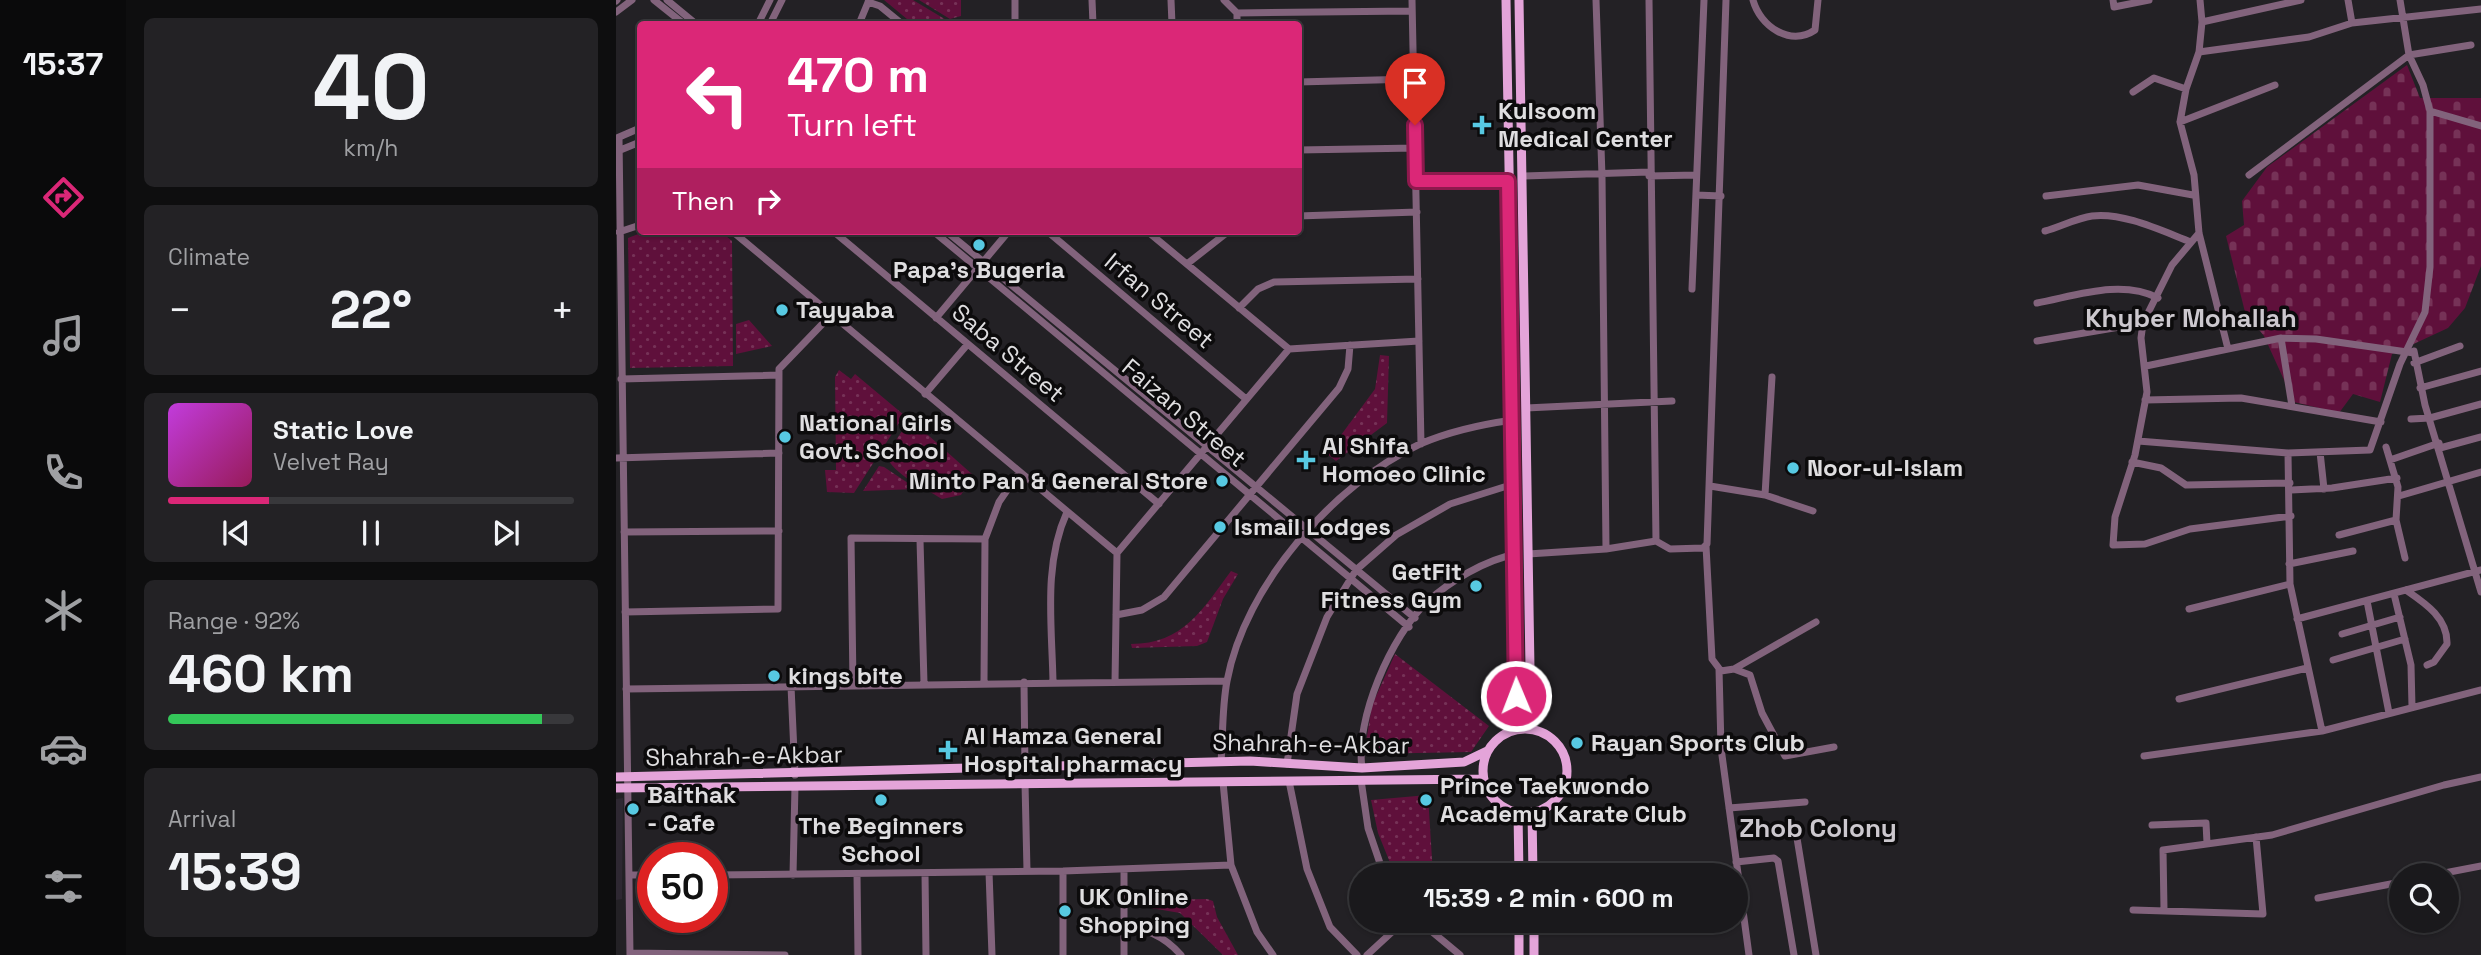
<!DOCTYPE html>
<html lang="en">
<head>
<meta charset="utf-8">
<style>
	:root { --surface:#1a191c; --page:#232225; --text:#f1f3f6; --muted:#9fa0a3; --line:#38383b; --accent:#db2777 }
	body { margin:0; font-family:"Space Grotesk",sans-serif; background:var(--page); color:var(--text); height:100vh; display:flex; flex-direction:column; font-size:26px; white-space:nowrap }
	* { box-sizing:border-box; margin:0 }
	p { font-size:23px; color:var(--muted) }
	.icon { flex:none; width:38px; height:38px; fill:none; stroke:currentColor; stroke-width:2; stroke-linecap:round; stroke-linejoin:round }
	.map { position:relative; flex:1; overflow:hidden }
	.drawer { display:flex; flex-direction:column; gap:18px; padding:18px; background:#0e0e0f; width:490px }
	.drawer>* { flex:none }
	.guide { position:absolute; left:21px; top:21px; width:665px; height:214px; border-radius:7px; box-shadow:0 2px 5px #0004,0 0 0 2px var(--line); background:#db2777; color:#fff; overflow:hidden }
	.buttons { position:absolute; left:1773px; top:863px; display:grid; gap:14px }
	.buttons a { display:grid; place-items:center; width:70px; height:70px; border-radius:50%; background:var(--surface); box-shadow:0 2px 5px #0004,0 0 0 2px var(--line); font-size:35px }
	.speed { position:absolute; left:21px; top:842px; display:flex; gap:14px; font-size:35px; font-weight:700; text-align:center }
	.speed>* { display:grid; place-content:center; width:91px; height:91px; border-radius:50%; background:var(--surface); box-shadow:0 2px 5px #0004,0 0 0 2px var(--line); line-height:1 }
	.speed .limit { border:10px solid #d22; background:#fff; color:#111 }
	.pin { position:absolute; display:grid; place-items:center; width:60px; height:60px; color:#fff; margin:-72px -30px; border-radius:50% 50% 50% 0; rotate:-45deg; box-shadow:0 0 7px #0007 }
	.pin .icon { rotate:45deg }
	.me { position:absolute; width:77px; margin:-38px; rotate:359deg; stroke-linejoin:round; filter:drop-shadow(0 0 5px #0008) }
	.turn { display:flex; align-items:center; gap:24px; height:147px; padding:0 35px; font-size:32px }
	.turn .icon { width:91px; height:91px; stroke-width:2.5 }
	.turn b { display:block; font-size:49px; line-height:60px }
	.then { display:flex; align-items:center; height:66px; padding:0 35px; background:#0003; gap:14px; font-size:26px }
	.big { font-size:52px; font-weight:700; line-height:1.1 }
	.drawer .tile { flex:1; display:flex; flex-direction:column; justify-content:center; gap:10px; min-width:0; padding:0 24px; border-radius:10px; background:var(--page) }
	.drawer .dial { align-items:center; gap:0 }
	.dial b { font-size:91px; line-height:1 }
	.song { display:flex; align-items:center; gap:21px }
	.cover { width:84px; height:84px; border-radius:10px; background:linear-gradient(135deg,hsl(290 70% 55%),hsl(330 70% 35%)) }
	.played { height:7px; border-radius:4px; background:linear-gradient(90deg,var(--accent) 25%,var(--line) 25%) }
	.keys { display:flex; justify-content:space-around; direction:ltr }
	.heat { display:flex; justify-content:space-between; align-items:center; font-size:38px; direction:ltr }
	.charge { height:10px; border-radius:5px; background:linear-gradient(90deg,#34c759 92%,var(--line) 0) }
	.trip { position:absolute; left:733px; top:863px; width:399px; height:70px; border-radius:35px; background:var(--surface); box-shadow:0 2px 5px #0004,0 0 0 2px var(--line); font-weight:700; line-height:70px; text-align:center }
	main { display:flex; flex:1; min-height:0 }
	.tab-bar { display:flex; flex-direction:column; width:126px; justify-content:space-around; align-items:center; background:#0a0a0b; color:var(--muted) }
	.tab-bar .icon { width:49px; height:49px }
	.tab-bar .current { color:var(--accent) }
	.tab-bar b { font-size:32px; color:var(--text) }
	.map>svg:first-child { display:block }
	.built { fill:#2e2832 }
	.grass { fill:url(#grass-dots) }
	.cemetery { fill:url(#cemetery-stones) }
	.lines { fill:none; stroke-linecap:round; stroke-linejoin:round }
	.minor { stroke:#82637c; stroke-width:7 }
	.major { stroke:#e4a4d9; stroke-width:9 }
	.route-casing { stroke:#8e194d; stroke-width:18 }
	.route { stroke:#db2777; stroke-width:12 }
	.poi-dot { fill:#57c9e2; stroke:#0c0b0c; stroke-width:2.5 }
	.labels { text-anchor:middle; stroke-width:7; stroke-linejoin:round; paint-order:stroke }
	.poi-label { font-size:24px; font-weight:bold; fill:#dfdee0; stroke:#0c0b0c; text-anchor:start }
	.street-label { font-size:24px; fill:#dfdee0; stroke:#0c0b0c }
	.neighbourhood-label { font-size:26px; font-weight:bold; fill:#ccc8ce; stroke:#0c0b0c }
</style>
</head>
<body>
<main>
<nav class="tab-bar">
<b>15:37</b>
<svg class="icon current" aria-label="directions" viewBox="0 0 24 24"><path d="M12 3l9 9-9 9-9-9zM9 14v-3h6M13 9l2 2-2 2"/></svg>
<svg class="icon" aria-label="music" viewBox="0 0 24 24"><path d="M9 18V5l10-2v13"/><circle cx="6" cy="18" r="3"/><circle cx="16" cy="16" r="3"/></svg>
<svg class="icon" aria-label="phone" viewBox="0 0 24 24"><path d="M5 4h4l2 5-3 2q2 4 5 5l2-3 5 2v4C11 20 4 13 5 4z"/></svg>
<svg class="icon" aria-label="climate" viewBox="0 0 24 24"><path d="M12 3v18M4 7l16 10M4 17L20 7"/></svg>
<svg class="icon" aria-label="car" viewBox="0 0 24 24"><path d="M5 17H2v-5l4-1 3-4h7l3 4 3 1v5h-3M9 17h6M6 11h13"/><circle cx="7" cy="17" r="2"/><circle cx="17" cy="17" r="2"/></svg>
<svg class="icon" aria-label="filters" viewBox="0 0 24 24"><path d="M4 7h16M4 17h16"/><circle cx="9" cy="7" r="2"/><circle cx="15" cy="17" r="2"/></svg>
</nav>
<section class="drawer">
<div class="tile dial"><b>40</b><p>km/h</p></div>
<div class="tile"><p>Climate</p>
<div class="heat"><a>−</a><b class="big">22°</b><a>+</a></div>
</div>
<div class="tile">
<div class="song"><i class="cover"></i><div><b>Static Love</b><p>Velvet Ray</p></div></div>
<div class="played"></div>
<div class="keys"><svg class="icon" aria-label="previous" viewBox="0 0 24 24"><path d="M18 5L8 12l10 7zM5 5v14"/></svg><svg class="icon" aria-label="pause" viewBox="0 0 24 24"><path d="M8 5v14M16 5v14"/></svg><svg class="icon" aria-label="next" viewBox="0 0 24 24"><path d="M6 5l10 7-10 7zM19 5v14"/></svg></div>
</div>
<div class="tile"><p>Range · 92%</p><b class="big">460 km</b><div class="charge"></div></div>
<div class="tile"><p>Arrival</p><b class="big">15:39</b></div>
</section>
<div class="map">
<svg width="1865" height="955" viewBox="0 0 1865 955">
	<defs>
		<pattern id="grass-dots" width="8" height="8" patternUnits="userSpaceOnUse" patternTransform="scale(1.75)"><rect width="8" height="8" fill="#5f103b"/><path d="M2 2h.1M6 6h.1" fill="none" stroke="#763257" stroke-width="1.8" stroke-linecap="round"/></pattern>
		<pattern id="cemetery-stones" width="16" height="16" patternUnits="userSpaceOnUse" patternTransform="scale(1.75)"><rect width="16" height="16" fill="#5f103b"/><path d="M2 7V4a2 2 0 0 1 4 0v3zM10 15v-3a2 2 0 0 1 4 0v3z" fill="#763257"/></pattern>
	</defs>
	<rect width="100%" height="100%" fill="#232125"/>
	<!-- built -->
	<path class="built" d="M7 798 6 899 0 900V799Z"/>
	<!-- grass -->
	<path class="grass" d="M268 0H297L337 24H297Z
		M303 0H345V16L334 19Z
		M30 231H104L116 241 117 366 14 368 12 238Z
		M133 320 156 346 120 354V324Z
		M764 355 773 356 771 423 720 461 711 454 759 389Z
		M223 370 235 379 239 374 288 415 238 493 211 492 209 470H220L219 377Z
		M294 419 357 475 345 495 326 499C309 488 277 475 270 455Z
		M263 466 268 467 301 489 247 491Z
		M615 571 622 574 607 599 591 642 581 646 516 648 515 644C567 644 587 609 615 571Z
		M779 654 873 726 855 752 748 754 756 705Z
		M812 795 817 875H779L762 833 755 800Z
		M591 899 597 901 601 917 622 955H607L564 913 535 908V900Z"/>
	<!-- cemetery -->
	<path class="cemetery" d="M1791 65 1804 98H1865V266L1849 308 1832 328 1776 354 1764 402 1737 394 1723 413 1678 402 1648 336 1629 312 1610 236 1628 225 1626 201 1651 167Z"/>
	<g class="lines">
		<!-- minor -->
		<path class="minor" d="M38 0 68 24
			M51 0 80 24
			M476 0 477 24
			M555 0 556 24
			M608 0 621 13V24
			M796 0 805 444
			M980 0 986 176 990 549
			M1033 0 1040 541
			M1137 0C1144 26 1174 47 1199 30L1202 0
			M1497 0 1498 7 1533 0
			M1584 0 1586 22 1583 52 1570 89 1564 122 1578 175 1583 233 1612 349
			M1732 0 1736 23
			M0 1 1 0
			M252 2 264 6 286 24
			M0 12 16 0
			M621 13 796 11
			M1586 22 1685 0
			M142 24 154 0
			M154 24 166 0
			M243 24 253 0
			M399 24V0
			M1583 52 1693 37 1736 23 1865 9
			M682 82 798 79
			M1517 92 1538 78 1570 89
			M1814 111 1865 126
			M1564 122 1659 85
			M1 138 24 128
			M3 138 14 955
			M682 150 800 148
			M2 151 24 142
			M1633 175 1793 55 1855 45
			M907 176 1033 172
			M1033 176 1080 175
			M800 181H892
			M1080 195 1105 196
			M1430 196 1522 185 1577 195
			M682 216 801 212
			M116 231 501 553
			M217 231 543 504
			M317 231 793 627
			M330 231 799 618
			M431 231 630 399
			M531 231 673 349
			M1429 231C1444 227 1461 218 1476 216 1507 212 1546 231 1575 242
			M3 232 24 225
			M1583 233 1556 265 1527 323 1525 338 1531 392 1519 455 1499 517 1497 545 1529 544 1574 529 1675 516
			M571 264 613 231
			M1076 289 1088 0
			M1421 303C1459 296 1505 279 1542 298
			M623 308 642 289 658 282 802 279
			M320 318 393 231
			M1665 338 1676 406
			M1421 341 1527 323
			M1798 351 1809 405 1865 592
			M1798 363 1844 346
			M1530 366 1665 338 1700 339 1798 353
			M5 379 163 375
			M1804 388 1865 371
			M309 394 351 345
			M1529 400 1625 398 1765 422
			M910 408 1056 401
			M1795 419 1814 418 1865 404
			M1522 441 1672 453 1754 450 1784 364 1809 312 1814 267V111L1807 85 1793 55 1784 0
			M1770 447 1782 487 1780 520 1789 558
			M1824 448 1865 437
			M1704 452 1708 489
			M1672 453 1674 584 1706 731
			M0 458 163 453
			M1774 460 1823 443
			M1516 462 1545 468 1570 485 1674 483
			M1094 486 1149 495 1197 511
			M1675 490 1716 488 1781 478
			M1149 495 1156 377
			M1783 496 1865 472
			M8 532 163 531
			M1723 535 1780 520
			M304 540 308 683
			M1090 546 1096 659 1105 671 1118 669 1200 622
			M912 554 990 549 1040 541 1054 549 1087 548 1091 544 1110 0
			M1673 564 1737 551
			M1790 590C1809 603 1832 618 1831 644L1818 662 1811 665
			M1778 594 1795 665 1796 707
			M1751 601 1773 713
			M1573 609 1674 584
			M9 612 162 609 163 369 215 315
			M500 615 526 610 548 597 723 388 732 369 734 345
			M1681 619 1865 570
			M1726 634 1784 617
			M1717 660 1789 639
			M1103 669 1105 748 1133 955
			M1118 669 1134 675 1146 713 1169 756 1218 747
			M368 682 369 539 383 502 403 473
			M408 682 409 769
			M437 682C436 625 427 565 451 512
			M499 682 501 553 673 349 803 341
			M237 685 235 538 369 539
			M175 686 179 775
			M10 689 611 681
			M1563 699 1691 668
			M1528 756 1706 731 1865 690
			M605 762C607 735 606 707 611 681 629 585 717 485 804 444 832 432 868 424 897 420
			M671 764 681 694 711 617 740 570 780 535 834 504 888 487H898
			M746 768C739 719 775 636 811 602 834 581 869 560 900 554
			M745 780 752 828 768 875
			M673 781 691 869 714 927 741 955
			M607 782 615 865 641 932 657 955
			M409 783 411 871
			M1113 808 1189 802
			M1536 825 1590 823 1591 843
			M1180 832 1200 955
			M1120 862 1158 858 1162 861 1178 955
			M447 871V955
			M373 872 376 955
			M309 873 310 955
			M241 874 242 955
			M13 875H37
			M96 875 447 871 615 865
			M177 875 179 786
			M1818 875 1865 866
			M1702 898 1785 882
			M1548 909 1547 850 1656 835 1828 785 1865 777
			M1517 910 1647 914 1640 837
			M802 920 844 955
			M508 927C532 928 550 938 565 955
			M14 953 169 955
			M508 955V869
			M751 955 789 920"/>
		<!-- major -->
		<path class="major" d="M890 0 900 554 899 730
			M903 0 915 729
			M867 771a42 42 0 1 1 84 0a42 42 0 1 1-84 0Z
			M0 777 634 761 746 768 848 762 871 751
			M0 788 868 779
			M902 812 903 875
			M916 812 917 875
			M903 920V955
			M918 920V955"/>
	</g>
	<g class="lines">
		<!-- route casing -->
		<g class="route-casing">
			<path id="route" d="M799 125 800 181H892L900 696"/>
		</g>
		<!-- route -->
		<use href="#route" class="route"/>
	</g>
	<!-- markers -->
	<g class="poi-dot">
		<path d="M862.5 114.5h7v7h7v7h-7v7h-7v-7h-7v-7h7z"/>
		<circle cx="363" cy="245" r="7"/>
		<circle cx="166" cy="310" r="7"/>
		<circle cx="169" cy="437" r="7"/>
		<path d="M686.5 449.5h7v7h7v7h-7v7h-7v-7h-7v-7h7z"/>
		<circle cx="1177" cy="468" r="7"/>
		<circle cx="606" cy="481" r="7"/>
		<circle cx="604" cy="527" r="7"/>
		<circle cx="860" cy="586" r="7"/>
		<circle cx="158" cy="676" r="7"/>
		<circle cx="961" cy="743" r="7"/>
		<path d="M328.5 739.5h7v7h7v7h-7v7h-7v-7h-7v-7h7z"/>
		<circle cx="265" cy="800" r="7"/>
		<circle cx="810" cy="800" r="7"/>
		<circle cx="17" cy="809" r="7"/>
		<circle cx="449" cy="911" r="7"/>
	</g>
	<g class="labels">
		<!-- poi labels -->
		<g class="poi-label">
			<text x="882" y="119">Kulsoom<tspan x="882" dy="28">Medical Center</tspan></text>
			<text x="363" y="278" text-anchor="middle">Papa's Bugeria</text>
			<text x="180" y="318">Tayyaba</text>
			<text x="183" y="431">National Girls<tspan x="183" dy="28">Govt. School</tspan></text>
			<text x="706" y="454">Al Shifa<tspan x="706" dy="28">Homoeo Clinic</tspan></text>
			<text x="1191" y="476">Noor-ul-Islam</text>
			<text x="592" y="489" text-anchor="end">Minto Pan &amp; General Store</text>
			<text x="618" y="535">Ismail Lodges</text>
			<text x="846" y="580" text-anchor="end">GetFit<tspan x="846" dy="28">Fitness Gym</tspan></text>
			<text x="172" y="684">kings bite</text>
			<text x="348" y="744">Al Hamza General<tspan x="348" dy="28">Hospital pharmacy</tspan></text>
			<text x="975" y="751">Rayan Sports Club</text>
			<text x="824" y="794">Prince Taekwondo<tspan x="824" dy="28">Academy Karate Club</tspan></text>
			<text x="31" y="803">Baithak<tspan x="31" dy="28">- Cafe</tspan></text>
			<text x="265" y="834" text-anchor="middle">The Beginners<tspan x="265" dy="28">School</tspan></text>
			<text x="463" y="905">UK Online<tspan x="463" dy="28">Shopping</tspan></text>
		</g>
		<!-- street labels -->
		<g class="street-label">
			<text transform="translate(543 301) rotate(40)" y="8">Irfan Street</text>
			<text transform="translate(392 353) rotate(40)" y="8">Saba Street</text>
			<text transform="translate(568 413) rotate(40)" y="8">Faizan Street</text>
			<text transform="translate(695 744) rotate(1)" y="8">Shahrah-e-Akbar</text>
			<text transform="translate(128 756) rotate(-1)" y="8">Shahrah-e-Akbar</text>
		</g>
		<!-- neighbourhood labels -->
		<g class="neighbourhood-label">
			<text x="1575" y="327">Khyber Mohallah</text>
			<text x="1202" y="837">Zhob Colony</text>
		</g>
	</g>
</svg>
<div class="buttons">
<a><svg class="icon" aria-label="search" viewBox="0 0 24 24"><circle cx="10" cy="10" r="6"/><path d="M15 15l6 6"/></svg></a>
</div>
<div class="speed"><div class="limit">50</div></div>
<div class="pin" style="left:799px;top:125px;background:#d93025"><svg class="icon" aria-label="arrive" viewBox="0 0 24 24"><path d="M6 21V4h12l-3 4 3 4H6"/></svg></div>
<svg class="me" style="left:900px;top:696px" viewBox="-20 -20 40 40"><circle r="17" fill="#db2777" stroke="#fff" stroke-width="3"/><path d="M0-11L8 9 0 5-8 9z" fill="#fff"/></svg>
<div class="trip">15:39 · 2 min · 600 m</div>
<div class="guide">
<div class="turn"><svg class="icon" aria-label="left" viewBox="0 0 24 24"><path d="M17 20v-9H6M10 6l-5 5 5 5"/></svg><div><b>470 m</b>Turn left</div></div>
<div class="then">Then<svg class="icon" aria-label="right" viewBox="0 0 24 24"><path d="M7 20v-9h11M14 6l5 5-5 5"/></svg></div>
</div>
</div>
</main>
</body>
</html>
